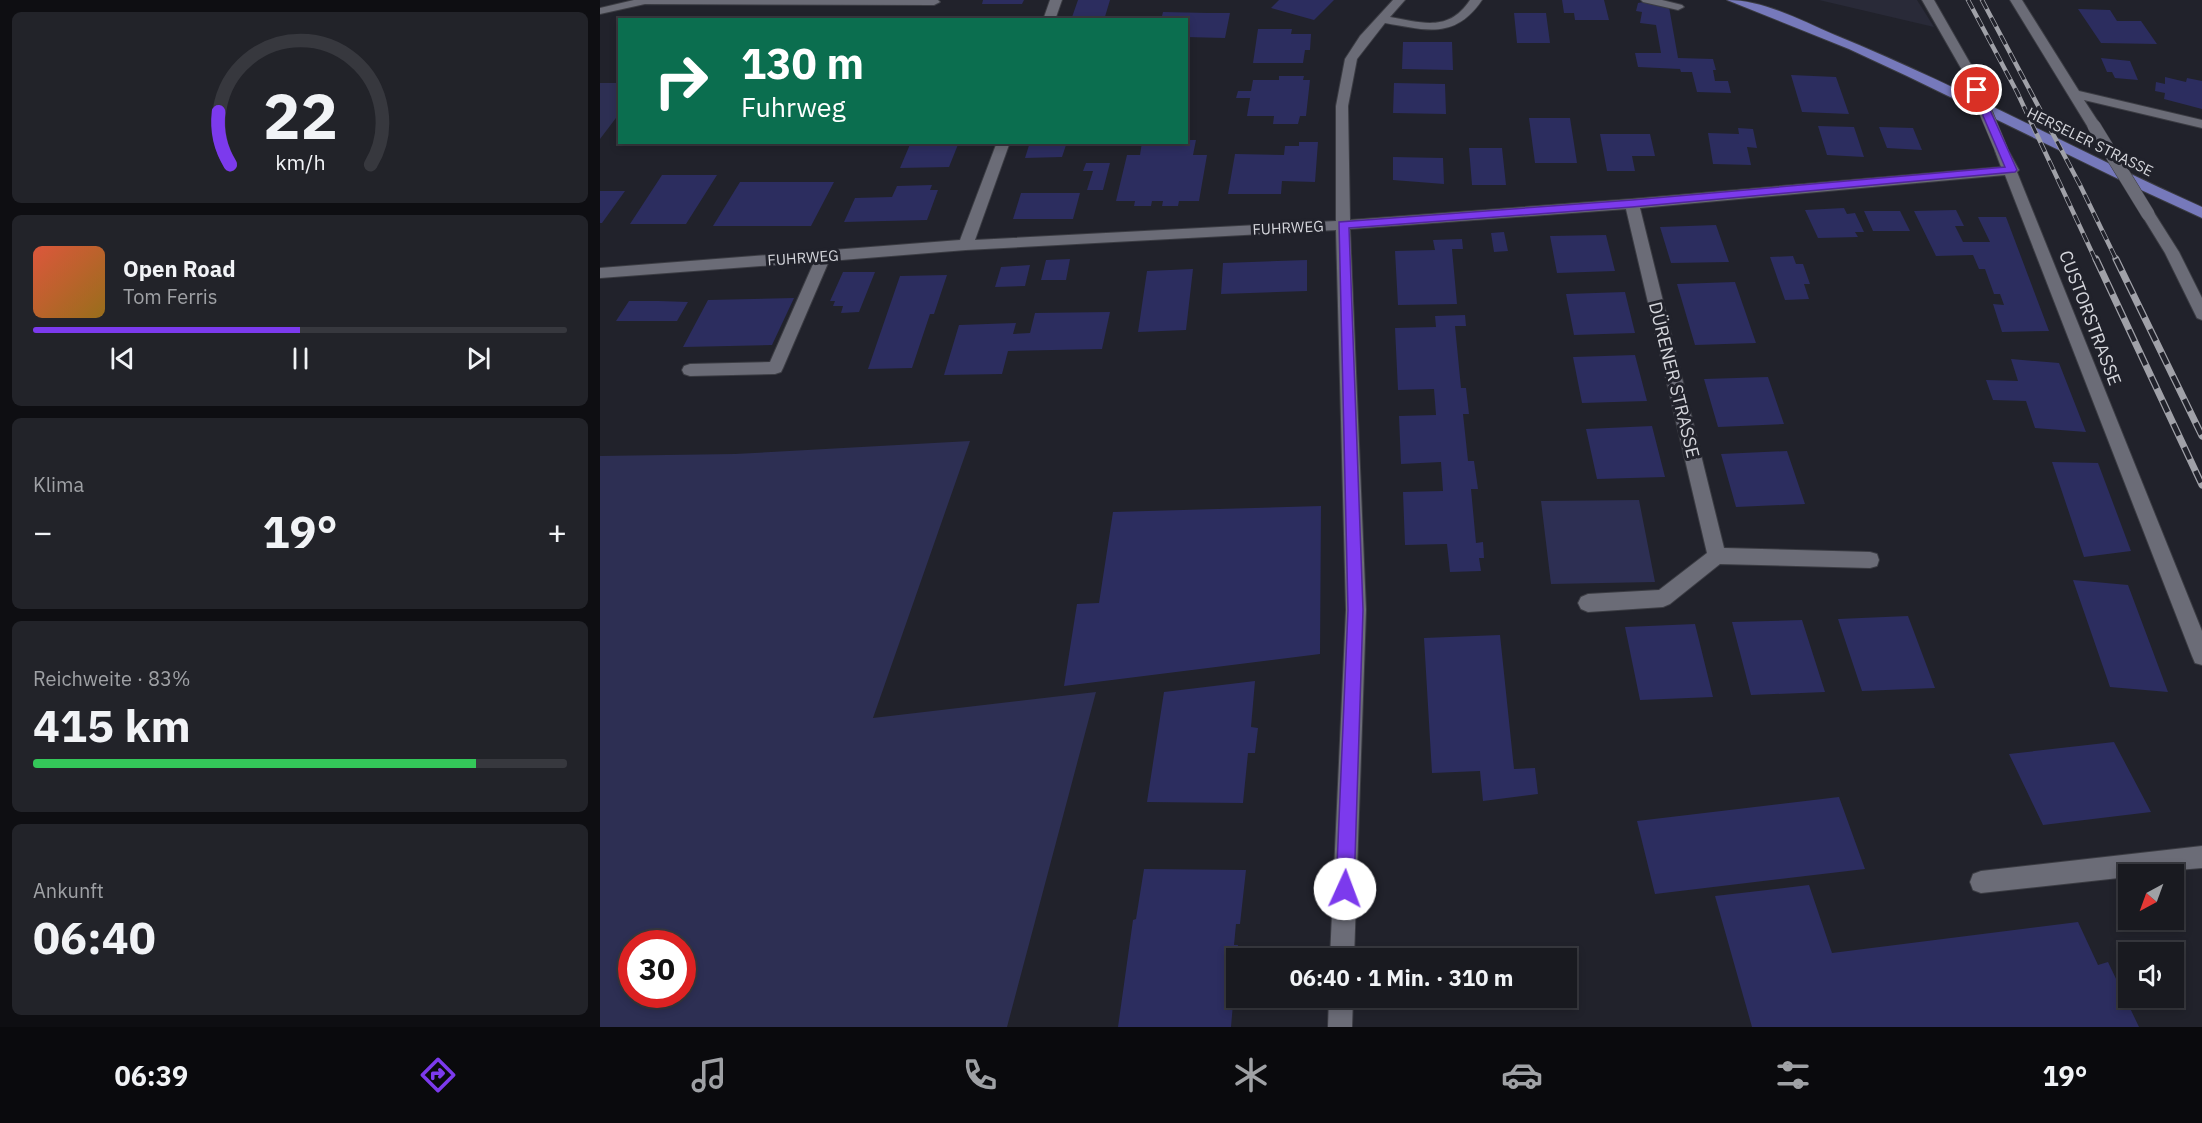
<!DOCTYPE html>
<html lang="de">
<head>
<meta charset="utf-8">
<style>
	:root { --surface:#191a20; --page:#222329; --text:#f1f3f6; --muted:#9fa1a5; --line:#37383e; --accent:#7c3aed }
	body { margin:0; font-family:"IBM Plex Sans",sans-serif; background:var(--page); color:var(--text); height:100vh; display:flex; flex-direction:column; font-size:22px; white-space:nowrap }
	* { box-sizing:border-box; margin:0 }
	p { font-size:20px; color:var(--muted) }
	.icon { flex:none; width:33px; height:33px; fill:none; stroke:currentColor; stroke-width:2; stroke-linecap:round; stroke-linejoin:round }
	.map { position:relative; flex:1; overflow:hidden }
	.panel { display:flex; flex-direction:column; gap:12px; padding:12px; background:#0e0e12; width:600px }
	.panel>* { flex:none }
	.guide { position:absolute; left:18px; top:18px; width:570px; height:126px; border-radius:0px; box-shadow:0 3px 9px #0003,0 0 0 2px var(--line); background:#0b6e4f; color:#fff; overflow:hidden }
	.needle { width:39px; rotate:221deg }
	.controls { position:absolute; left:1518px; top:864px; display:grid; gap:12px }
	.controls a { display:grid; place-items:center; width:66px; height:66px; border-radius:0px; background:var(--surface); box-shadow:0 3px 9px #0003,0 0 0 2px var(--line); font-size:30px }
	.speed { position:absolute; left:18px; top:930px; display:flex; gap:12px; font-size:30px; font-weight:700; text-align:center }
	.speed>* { display:grid; place-content:center; width:78px; height:78px; border-radius:50%; background:var(--surface); box-shadow:0 3px 9px #0003,0 0 0 2px var(--line); line-height:1 }
	.speed .limit { border:9px solid #d22; background:#fff; color:#111 }
	.pin { position:absolute; display:grid; place-items:center; width:51px; height:51px; color:#fff; margin:-26px; border:3px solid #fff; border-radius:50%; box-shadow:0 2px 6px #0007 }
	.me { position:absolute; width:66px; margin:-33px; rotate:2deg; stroke-linejoin:round; filter:drop-shadow(0 0 4px #0008) }
	.turn { display:flex; align-items:center; gap:21px; height:126px; padding:0 24px; font-size:27px }
	.turn .icon { width:78px; height:78px; stroke-width:2.5 }
	.turn b { display:block; font-size:42px; line-height:51px }
	.big { font-size:45px; font-weight:700; line-height:1.1 }
	.panel .widget { flex:1; display:flex; flex-direction:column; justify-content:center; gap:9px; min-width:0; padding:0 21px; border-radius:9px; background:var(--page) }
	.panel .dial { align-items:center; gap:0 }
	.dial svg { height:156px; overflow:visible; fill:none; stroke:var(--line); stroke-width:7; stroke-linecap:round; text-anchor:middle }
	.dial text { fill:var(--text); stroke:none }
	.song { display:flex; align-items:center; gap:18px }
	.cover { width:72px; height:72px; border-radius:9px; background:linear-gradient(135deg,hsl(10 70% 55%),hsl(40 70% 35%)) }
	.played { height:6px; border-radius:3px; background:linear-gradient(90deg,var(--accent) 50%,var(--line) 50%) }
	.keys { display:flex; justify-content:space-around; direction:ltr }
	.heat { display:flex; justify-content:space-between; align-items:center; font-size:33px; direction:ltr }
	.charge { height:9px; border-radius:4px; background:linear-gradient(90deg,#34c759 83%,var(--line) 0) }
	.trip { position:absolute; left:626px; top:948px; width:351px; height:60px; border-radius:0px; background:var(--surface); box-shadow:0 3px 9px #0003,0 0 0 2px var(--line); font-weight:700; line-height:60px; text-align:center }
	.menu { display:flex; height:96px; justify-content:space-around; align-items:center; background:#0a0a0d; color:var(--muted) }
	.menu .icon { width:42px; height:42px }
	.menu .current { color:var(--accent) }
	.menu b { font-size:27px; color:var(--text) }
	main { display:flex; flex:1; min-height:0 }
	.map>svg:first-child { display:block }
	.built { fill:#292a38 }
	.green { fill:#2d2f53; fill-rule:evenodd }
	.building { fill:#2c2d5f }
	.lines { fill:none; stroke-linecap:round; stroke-linejoin:round }
	.minor-casing { stroke:#3b3c43; stroke-width:2 }
	.major-casing { stroke:#3b3c43; stroke-width:2 }
	.minor { fill:#6b6c77; fill-rule:evenodd }
	.major { fill:#7679bb; fill-rule:evenodd }
	.rail-far1-casing { stroke:#a0a1a8; stroke-width:4.5 }
	.rail-casing { stroke:#a0a1a8; stroke-width:7 }
	.rail-far1 { stroke:#21222b; stroke-width:3; stroke-dasharray:10; stroke-linecap:butt }
	.rail { stroke:#21222b; stroke-width:4.5; stroke-dasharray:13; stroke-linecap:butt }
	.minor-bridge-casing { stroke:#3b3c43; stroke-width:14; stroke-linecap:butt }
	.minor-bridge { stroke:#6b6c77; stroke-width:13 }
	.route { fill:#7c3aed; stroke:#51269a; stroke-width:1.5 }
	.labels { text-anchor:middle; stroke-width:6; stroke-linejoin:round; paint-order:stroke }
	.far-street-label { font-size:15px; fill:#d4d5db; stroke:#21222b }
	.street-label { font-size:18px; fill:#d4d5db; stroke:#21222b }
</style>
</head>
<body>
<main>
<section class="panel">
<div class="widget dial"><svg viewBox="0 0 100 80">
<path d="M14 69A42 42 0 1 1 86 69"/>
<path d="M14 69A42 42 0 0 1 8 42" stroke="#7c3aed"/>
<text x="50" y="56" font-size="32" font-weight="700">22</text>
<text x="50" y="72" font-size="11">km/h</text>
</svg></div>
<div class="widget">
<div class="song"><i class="cover"></i><div><b>Open Road</b><p>Tom Ferris</p></div></div>
<div class="played"></div>
<div class="keys"><svg class="icon" aria-label="previous" viewBox="0 0 24 24"><path d="M18 5L8 12l10 7zM5 5v14"/></svg><svg class="icon" aria-label="pause" viewBox="0 0 24 24"><path d="M8 5v14M16 5v14"/></svg><svg class="icon" aria-label="next" viewBox="0 0 24 24"><path d="M6 5l10 7-10 7zM19 5v14"/></svg></div>
</div>
<div class="widget"><p>Klima</p>
<div class="heat"><a>−</a><b class="big">19°</b><a>+</a></div>
</div>
<div class="widget"><p>Reichweite · 83%</p><b class="big">415 km</b><div class="charge"></div></div>
<div class="widget"><p>Ankunft</p><b class="big">06:40</b></div>
</section>
<div class="map">
<svg width="1602" height="1027" viewBox="0 0 1602 1027">
	<rect width="100%" height="100%" fill="#21222b"/>
	<!-- built -->
	<path class="built" d="M1219 0H1317L1334 27Z"/>
	<!-- green -->
	<path class="green" d="M0 83H19V114L0 139Z
		M370 441 273 718 496 692 407 1027H0V456L135 454ZM32 944H82V994H32Z
		M1039 500 1055 582 951 584 941 501Z"/>
	<!-- building -->
	<path class="building" d="M383 0H424L422 4H382Z
		M478 0H510L504 20H471Z
		M679 0H734L714 20 671 8Z
		M962 0H1004L1009 20H975L974 13H964Z
		M1043 2 1069 7 1078 58 1113 59 1116 70H1113L1115 81H1128L1131 93 1097 92 1092 72H1081L1080 69 1038 67 1035 53H1061L1056 25 1040 23 1042 12 1036 11 1038 3Z
		M1478 9 1510 10 1517 21H1541L1557 44 1501 43Z
		M563 12 608 13H630L625 38 586 37V20H561Z
		M914 13H946L950 43H917Z
		M658 29H692L691 34H711L710 50H705L703 63H653Z
		M803 42H852L853 70 802 69Z
		M1501 58 1530 61 1538 80 1515 78 1512 72H1507Z
		M1191 75 1236 77 1249 114 1202 112Z
		M679 76H704L703 80H710L706 116H700L698 124H673L674 116H647L650 98H636L638 91H651L653 80H679Z
		M1565 77 1586 82 1587 78 1602 81V109L1564 99 1565 93 1555 91 1556 82 1565 84Z
		M794 83 845 84 846 114 793 113Z
		M929 118H970L977 163H935Z
		M1218 126 1254 127 1264 157 1227 155Z
		M1279 127 1313 128 1322 150 1287 148Z
		M1138 128 1153 129 1157 148 1147 147 1151 165 1113 164 1108 133 1139 134Z
		M1000 134H1050L1055 156H1032L1035 171H1007Z
		M586 140H596L593 155H607L599 201H579L578 206H562L563 201H552L551 206H534L535 201H516L527 155H540L542 142H586Z
		M311 142H359L349 167 300 168Z
		M430 142H467L462 157 425 158Z
		M699 142H718L715 182 682 181 681 194H628L635 154 684 155 685 146H699Z
		M869 148H902L906 185H872Z
		M793 157 843 158 844 184 793 180Z
		M486 163H510L503 190H487L493 171H483Z
		M62 175H117L86 224H30Z
		M140 182H234L211 226H113Z
		M332 185 330 190H338L327 220 244 222 255 198 292 197 297 186Z
		M0 191H25L2 223H0Z
		M421 193H480L473 219H413Z
		M1244 208 1247 214 1255 213 1264 232H1255L1258 237 1218 238 1205 210Z
		M1356 210 1364 226H1355L1363 242H1390L1378 217H1406L1449 331 1402 332 1393 304 1404 305 1400 294H1394L1385 269H1379L1373 255 1336 256 1314 211Z
		M1264 211H1300L1310 231H1273Z
		M1116 225 1129 262 1071 263 1060 227Z
		M904 232 908 251 894 252 891 233Z
		M1006 235 1015 271 957 273 950 236Z
		M862 239 863 249H852L857 304 798 305 795 251 835 250 833 240Z
		M1193 256 1196 264H1203L1210 284H1204L1209 299 1185 300 1170 257Z
		M470 259 466 280H441L446 260Z
		M707 260V291L621 294 623 263Z
		M430 265 425 286 395 287 401 267Z
		M593 269 586 330 538 332 547 271Z
		M243 272H275L259 312 241 313 243 306H233L235 301H230Z
		M347 275 334 314H330L312 368 268 369 300 276Z
		M1135 282 1156 343 1095 345 1077 284Z
		M1025 292 1035 333 974 335 966 294Z
		M194 298 172 345 83 347 108 300Z
		M29 301H59L88 302 77 321H16Z
		M510 312 502 349 408 351 402 374 344 375 359 325 416 323 413 334 430 333 435 313Z
		M865 315 866 326H855L861 388H866L869 414H863L868 461H874L878 489H871L876 543 883 542 884 558H879L881 571 850 572 847 544 805 545 803 492 843 491 841 462 801 464 799 416 836 415 834 389 798 390 795 328 836 327 835 316Z
		M1035 355 1047 401 982 403 973 357Z
		M1411 359 1459 363 1486 432 1435 428 1426 401 1393 400 1386 380 1418 381Z
		M1168 377 1184 424 1118 427 1104 379Z
		M1052 426 1065 477 997 479 986 429Z
		M1187 451 1205 504 1136 507 1121 454Z
		M1452 462 1498 463 1531 551 1484 557Z
		M721 506 720 654 464 686 477 604 499 603 513 512Z
		M1473 580 1528 585 1568 692 1510 687Z
		M1308 616 1335 688 1262 691 1238 619Z
		M1202 620 1225 692 1151 695 1132 622Z
		M1095 624 1113 697 1040 700 1025 627Z
		M900 635 914 769 935 768 938 794 883 801 880 771 832 773 824 638Z
		M655 681 651 727 658 728 655 753H648L643 803 547 802 564 692Z
		M1514 742 1551 812 1443 825 1409 754Z
		M1239 797 1265 869 1055 894 1037 821Z
		M544 869 646 870 640 924H636L634 945H638L631 1027H518L533 920 536 919Z
		M1209 885 1232 953 1478 922 1498 965 1508 962 1539 1027H1152L1115 896Z"/>
	<g class="lines">
		<!-- minor casing -->
		<g class="minor-casing">
			<path id="minor" d="M34 0H338L340 2 334 5 45 4 0 14V8Z
				M450 0H462L455 20H443Z
				M793 0H805L790 17C823 23 849 32 870 0H882C855 40 826 30 785 23L757 59 748 106 750 220 1032 199 1401 167 1395 151 1397 148H1407L1419 170 1417 172 1602 631V665L1595 663 1592 656 1405 175 1040 208 1124 548 1270 552 1277 554 1279 560 1277 566 1270 568 1120 564 1070 604 1063 607 988 612 981 609 978 603 981 597 988 594 1059 590 1107 553 1026 209 750 229 766 610 754 958H730L746 610 736 230 366 250 229 261 183 368 181 372 175 374 90 376 84 374 82 370 84 366 90 364 170 362 214 262 0 278V268L360 240 397 142H410L375 240 736 221V106L745 59 760 36Z
				M1041 0H1062L1082 5 1084 7 1078 10 1043 2Z
				M1322 0H1334L1374 70 1372 73H1364L1362 70Z
				M1410 0H1422L1479 91 1602 120V128L1484 100 1501 126 1499 129H1489Z
				M1548 209 1553 211 1579 252 1602 298V320L1597 318 1565 253 1541 214Z
				M1602 846V868L1528 874V877L1381 893 1373 890 1370 882 1373 874 1381 871Z
				M729 998H753L752 1027H728Z"/>
		</g>
		<!-- major casing -->
		<g class="major-casing">
			<path id="major" d="M1127 0C1164 0 1202 21 1235 35 1360 86 1479 152 1602 207V218L1539 189 1307 76 1249 49Z"/>
		</g>
		<!-- minor -->
		<use href="#minor" class="minor"/>
		<!-- major -->
		<use href="#major" class="major"/>
		<!-- rail-far1 casing -->
		<g class="rail-far1-casing">
			<path id="rail-far1" d="M1368 0 1417 92 1496 261
				M1382 0 1480 185 1517 261"/>
		</g>
		<!-- rail casing -->
		<g class="rail-casing">
			<path id="rail" d="M1496 259 1602 485
				M1516 259 1602 436"/>
		</g>
		<!-- rail-far1 -->
		<use href="#rail-far1" class="rail-far1"/>
		<!-- rail -->
		<use href="#rail" class="rail"/>
		<!-- minor-bridge casing -->
		<g class="minor-bridge-casing">
			<path id="minor-bridge" d="M1368 70 1402 151
				M1494 126 1548 214"/>
		</g>
		<!-- minor-bridge -->
		<use href="#minor-bridge" class="minor-bridge"/>
	</g>
	<!-- route -->
	<path class="route" d="M1377 87 1381 90 1417 170 1415 172 1032 207 749 228 763 610 754 889 751 895 745 897 739 895 736 889 748 610 739 222 1032 200 1405 167 1372 90Z"/>
	<g class="labels">
		<!-- far-street labels -->
		<g class="far-street-label">
			<text transform="translate(1490 142) rotate(26)" y="5">HERSELER STRASSE</text>
			<text transform="translate(688 228) rotate(-3)" y="5">FUHRWEG</text>
			<text transform="translate(203 258) rotate(-4)" y="5">FUHRWEG</text>
		</g>
		<!-- street labels -->
		<g class="street-label">
			<text transform="translate(1490 318) rotate(69)" y="6">CUSTORSTRASSE</text>
			<text transform="translate(1074 380) rotate(76)" y="6">DÜRENER STRASSE</text>
		</g>
	</g>
</svg>
<div class="controls">
<a><svg class="needle" viewBox="-14 -14 28 28"><path d="M0-13l5 13h-10z" fill="#e53935"/><path d="M0 13l5-13h-10z" fill="#9fa1a5"/></svg></a>
<a><svg class="icon" aria-label="sound" viewBox="0 0 24 24"><path d="M4 9h4l5-4v14l-5-4H4zM17 9q2 3 0 6"/></svg></a>
</div>
<div class="speed"><div class="limit">30</div></div>
<div class="pin" style="left:1377px;top:90px;background:#d93025"><svg class="icon" aria-label="arrive" viewBox="0 0 24 24"><path d="M6 21V4h12l-3 4 3 4H6"/></svg></div>
<svg class="me" style="left:745px;top:889px" viewBox="-20 -20 40 40"><circle r="19" fill="#fff"/><path d="M0-13L10 11 0 6-10 11z" fill="#7c3aed"/></svg>
<div class="trip">06:40 · 1 Min. · 310 m</div>
<div class="guide">
<div class="turn"><svg class="icon" aria-label="right" viewBox="0 0 24 24"><path d="M7 20v-9h11M14 6l5 5-5 5"/></svg><div><b>130 m</b>Fuhrweg</div></div>
</div>
</div>
</main>
<nav class="menu">
<b>06:39</b>
<svg class="icon current" aria-label="directions" viewBox="0 0 24 24"><path d="M12 3l9 9-9 9-9-9zM9 14v-3h6M13 9l2 2-2 2"/></svg>
<svg class="icon" aria-label="music" viewBox="0 0 24 24"><path d="M9 18V5l10-2v13"/><circle cx="6" cy="18" r="3"/><circle cx="16" cy="16" r="3"/></svg>
<svg class="icon" aria-label="phone" viewBox="0 0 24 24"><path d="M5 4h4l2 5-3 2q2 4 5 5l2-3 5 2v4C11 20 4 13 5 4z"/></svg>
<svg class="icon" aria-label="climate" viewBox="0 0 24 24"><path d="M12 3v18M4 7l16 10M4 17L20 7"/></svg>
<svg class="icon" aria-label="car" viewBox="0 0 24 24"><path d="M5 17H2v-5l4-1 3-4h7l3 4 3 1v5h-3M9 17h6M6 11h13"/><circle cx="7" cy="17" r="2"/><circle cx="17" cy="17" r="2"/></svg>
<svg class="icon" aria-label="filters" viewBox="0 0 24 24"><path d="M4 7h16M4 17h16"/><circle cx="9" cy="7" r="2"/><circle cx="15" cy="17" r="2"/></svg>
<b>19°</b>
</nav>
</body>
</html>
